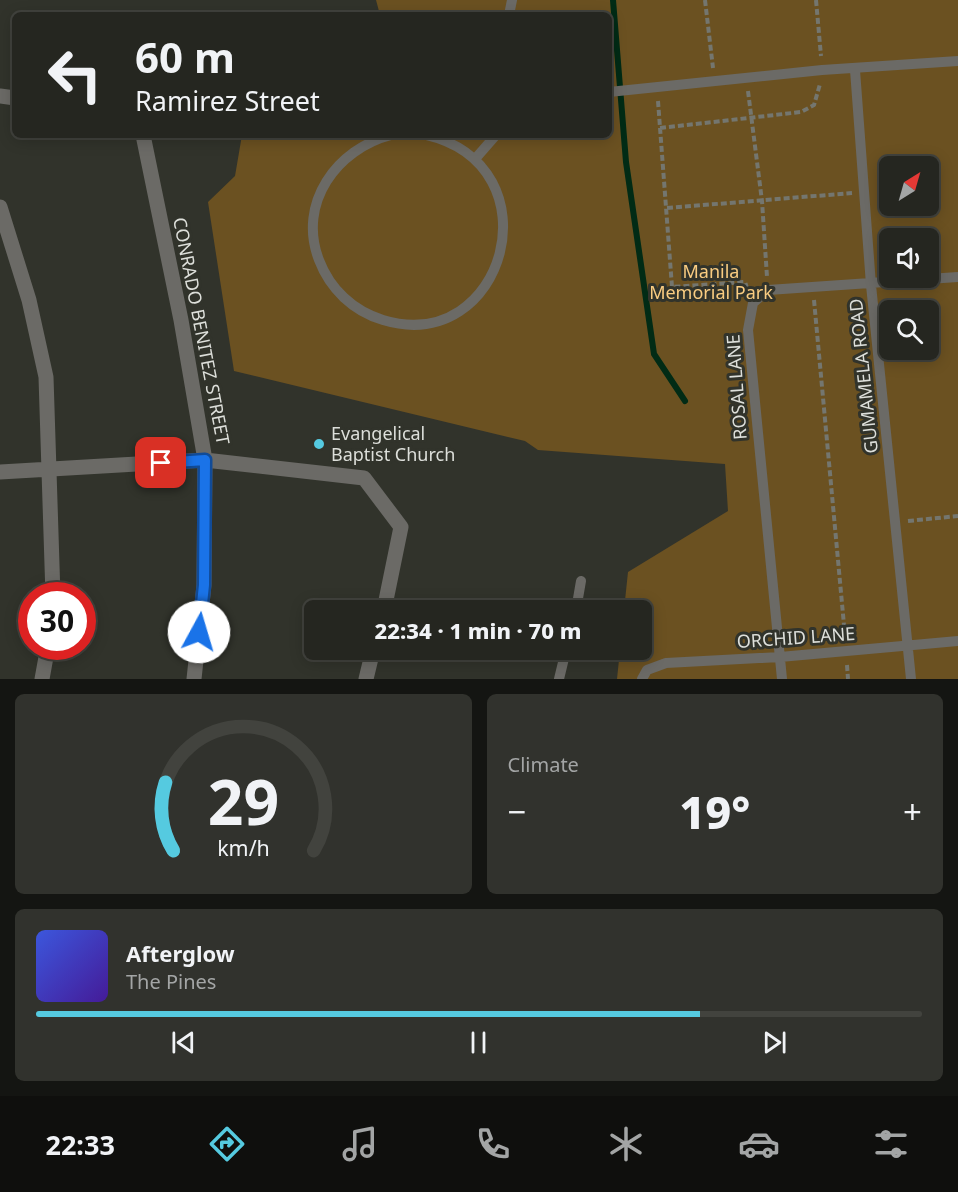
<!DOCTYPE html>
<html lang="en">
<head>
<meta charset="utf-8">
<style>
	:root { --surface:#252620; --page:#31322d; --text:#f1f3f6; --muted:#a3a5a5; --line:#42433e; --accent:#55cae0 }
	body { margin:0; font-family:"Noto Sans",sans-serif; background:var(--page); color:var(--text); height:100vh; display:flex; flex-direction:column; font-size:22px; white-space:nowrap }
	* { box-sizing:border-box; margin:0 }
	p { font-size:20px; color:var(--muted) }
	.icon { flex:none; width:33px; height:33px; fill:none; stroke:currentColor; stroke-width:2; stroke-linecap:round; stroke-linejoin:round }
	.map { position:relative; height:679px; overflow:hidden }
	.panel { display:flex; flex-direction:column; gap:15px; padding:15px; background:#141512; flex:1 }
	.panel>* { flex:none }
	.top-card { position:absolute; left:12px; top:12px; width:600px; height:126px; border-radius:9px; box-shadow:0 3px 15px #0003,0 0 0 2px var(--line); background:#252620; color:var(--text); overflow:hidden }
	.needle { width:39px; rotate:37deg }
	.tools { position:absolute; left:879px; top:156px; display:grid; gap:12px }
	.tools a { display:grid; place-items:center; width:60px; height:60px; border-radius:9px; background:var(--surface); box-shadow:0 3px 15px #0003,0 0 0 2px var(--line); font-size:30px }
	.speed { position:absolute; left:18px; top:582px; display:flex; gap:12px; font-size:30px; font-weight:700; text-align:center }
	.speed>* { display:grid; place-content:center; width:78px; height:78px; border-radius:50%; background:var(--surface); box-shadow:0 3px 15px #0003,0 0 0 2px var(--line); line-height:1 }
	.speed .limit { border:9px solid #d22; background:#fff; color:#111 }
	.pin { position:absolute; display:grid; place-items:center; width:51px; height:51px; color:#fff; margin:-26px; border-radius:12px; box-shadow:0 3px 9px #0006 }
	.me { position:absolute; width:66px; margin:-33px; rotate:6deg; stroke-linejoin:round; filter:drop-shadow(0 0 4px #0008) }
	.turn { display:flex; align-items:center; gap:21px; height:126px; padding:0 24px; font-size:27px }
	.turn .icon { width:78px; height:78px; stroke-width:2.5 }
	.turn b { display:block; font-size:42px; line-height:51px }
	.big { font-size:45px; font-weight:800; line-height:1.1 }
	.panel .card { flex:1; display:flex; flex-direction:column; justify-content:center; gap:9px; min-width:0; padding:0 21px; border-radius:9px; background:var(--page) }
	.panel .dial { align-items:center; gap:0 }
	.dial svg { height:156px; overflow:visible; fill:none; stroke:var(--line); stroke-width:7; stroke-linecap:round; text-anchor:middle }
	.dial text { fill:var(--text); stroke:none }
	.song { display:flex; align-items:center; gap:18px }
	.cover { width:72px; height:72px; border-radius:9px; background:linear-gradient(135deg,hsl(230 70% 55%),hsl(260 70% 35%)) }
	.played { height:6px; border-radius:3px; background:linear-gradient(90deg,var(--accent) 75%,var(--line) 75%) }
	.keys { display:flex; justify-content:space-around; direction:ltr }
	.heat { display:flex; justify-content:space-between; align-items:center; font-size:33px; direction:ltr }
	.panel .tiles { flex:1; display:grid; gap:15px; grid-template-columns:1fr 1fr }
	.card:last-child { grid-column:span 2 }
	.trip { position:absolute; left:304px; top:600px; width:348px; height:60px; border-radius:9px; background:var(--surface); box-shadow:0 3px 15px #0003,0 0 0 2px var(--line); font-weight:800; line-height:60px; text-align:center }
	.tab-bar { display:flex; height:96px; justify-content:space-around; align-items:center; background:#0f0f0d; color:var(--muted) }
	.tab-bar .icon { width:42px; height:42px }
	.tab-bar .selected { color:var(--accent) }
	.tab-bar b { font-size:27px; color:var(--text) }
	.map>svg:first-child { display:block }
	.green { fill:#6b5121; fill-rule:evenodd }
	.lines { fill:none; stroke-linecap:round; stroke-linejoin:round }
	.stream { stroke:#012b15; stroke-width:6 }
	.path { stroke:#74766f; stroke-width:4; stroke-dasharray:6 3; stroke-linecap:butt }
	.lane { stroke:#6b6a66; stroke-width:10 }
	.street { stroke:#6b6a66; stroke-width:15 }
	.route-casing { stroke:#114b97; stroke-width:15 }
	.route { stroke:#1a73e8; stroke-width:10 }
	.poi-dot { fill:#55cae0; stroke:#31332b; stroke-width:2 }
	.labels { text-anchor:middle; stroke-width:6; stroke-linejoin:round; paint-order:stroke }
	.park-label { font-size:18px; fill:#f9cc81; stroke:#31332b }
	.street-label { font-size:18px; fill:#dddfda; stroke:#31332b }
	.poi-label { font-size:18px; fill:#dddfda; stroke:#31332b; text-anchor:start }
</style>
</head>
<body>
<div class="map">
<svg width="958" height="679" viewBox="0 0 958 679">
	<rect width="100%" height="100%" fill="#31332b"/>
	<!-- green -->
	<path class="green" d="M376 0H958V679H617L620 650H642V610H624L628 572 728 511 725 464 538 450 525 441 234 371 208 202 235 176 242 135H609V15H380ZM890 166H928V206H890ZM890 238H928V278H890ZM890 310H928V350H890Z"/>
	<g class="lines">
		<!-- stream -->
		<path class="stream" d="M613 0 626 162 654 354 685 401"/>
		<!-- path -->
		<path class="path" d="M705 0 713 68
			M816 0 821 56
			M748 91 762 201 767 277
			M658 101 672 287 745 282 747 288
			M660 128 801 112 814 105 820 84
			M667 208 852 193
			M814 300 845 636
			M908 521 958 516
			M847 665 848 679"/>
		<!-- lane -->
		<path class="lane" d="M509 15 512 0
			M855 70 871 285 911 679
			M609 92 822 70 958 61
			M391 135C337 149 297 203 319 260 330 289 353 311 383 320 505 357 558 166 426 135
			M475 159 496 135
			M576 610 581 581
			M559 679 566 650
			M642 679 647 670 666 663 780 657 958 641
			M782 679 748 330 753 303 768 290 958 277"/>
		<!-- street -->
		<path class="street" d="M0 96 15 98
			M143 135 181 320 205 460 204 585 194 679
			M0 207 29 300 46 377 53 596
			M0 472 205 460 364 478 401 527 384 610
			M42 679 48 646
			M366 679 373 650"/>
	</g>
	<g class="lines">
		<!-- route casing -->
		<g class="route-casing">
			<path id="route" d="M161 463 205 460 204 585 199 632"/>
		</g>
		<!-- route -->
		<use href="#route" class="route"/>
	</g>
	<!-- markers -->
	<circle class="poi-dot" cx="319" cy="444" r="6"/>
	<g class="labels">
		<!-- park labels -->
		<g class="park-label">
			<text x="711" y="278">Manila<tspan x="711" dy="21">Memorial Park</tspan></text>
		</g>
		<!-- street labels -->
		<g class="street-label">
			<text transform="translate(201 331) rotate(79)" y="6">CONRADO BENITEZ STREET</text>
			<text transform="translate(864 376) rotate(-96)" y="6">GUMAMELA ROAD</text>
			<text transform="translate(737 387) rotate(-94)" y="6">ROSAL LANE</text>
			<text transform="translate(796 638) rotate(-4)" y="6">ORCHID LANE</text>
		</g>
		<!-- poi labels -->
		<g class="poi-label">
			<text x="331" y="440">Evangelical<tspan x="331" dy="21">Baptist Church</tspan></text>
		</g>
	</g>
</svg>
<div class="tools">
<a><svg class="needle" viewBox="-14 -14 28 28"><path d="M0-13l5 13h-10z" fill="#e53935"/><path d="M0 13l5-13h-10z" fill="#a3a5a5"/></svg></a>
<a><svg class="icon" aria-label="sound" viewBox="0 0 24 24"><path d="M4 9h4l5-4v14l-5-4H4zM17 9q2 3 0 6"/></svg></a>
<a><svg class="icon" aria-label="search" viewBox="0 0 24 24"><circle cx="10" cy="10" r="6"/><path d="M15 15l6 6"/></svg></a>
</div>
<div class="speed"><div class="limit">30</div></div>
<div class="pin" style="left:161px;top:463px;background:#d93025"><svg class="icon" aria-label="arrive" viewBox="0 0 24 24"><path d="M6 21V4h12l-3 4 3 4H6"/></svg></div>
<svg class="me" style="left:199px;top:632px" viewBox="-20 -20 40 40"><circle r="19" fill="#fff"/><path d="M0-13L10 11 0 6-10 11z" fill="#1a73e8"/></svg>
<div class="trip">22:34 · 1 min · 70 m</div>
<div class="top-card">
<div class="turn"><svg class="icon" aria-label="left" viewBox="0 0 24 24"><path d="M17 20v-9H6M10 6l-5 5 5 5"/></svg><div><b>60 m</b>Ramirez Street</div></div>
</div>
</div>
<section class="panel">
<div class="tiles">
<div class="card dial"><svg viewBox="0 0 100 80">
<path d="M14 69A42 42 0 1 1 86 69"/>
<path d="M14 69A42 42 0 0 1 10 34" stroke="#55cae0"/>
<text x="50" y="56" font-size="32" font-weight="700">29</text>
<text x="50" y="72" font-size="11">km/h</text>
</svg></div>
<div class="card"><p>Climate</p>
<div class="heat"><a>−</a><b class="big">19°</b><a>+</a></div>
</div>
<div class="card">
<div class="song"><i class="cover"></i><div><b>Afterglow</b><p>The Pines</p></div></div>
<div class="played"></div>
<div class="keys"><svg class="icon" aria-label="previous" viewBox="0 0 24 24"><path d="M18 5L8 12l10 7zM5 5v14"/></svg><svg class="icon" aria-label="pause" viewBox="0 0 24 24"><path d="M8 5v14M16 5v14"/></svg><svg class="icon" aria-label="next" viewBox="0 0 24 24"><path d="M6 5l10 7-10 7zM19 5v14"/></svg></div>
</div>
</div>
</section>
<nav class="tab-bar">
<b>22:33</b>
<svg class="icon selected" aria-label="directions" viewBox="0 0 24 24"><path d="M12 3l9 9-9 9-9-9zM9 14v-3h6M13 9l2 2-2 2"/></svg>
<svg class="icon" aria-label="music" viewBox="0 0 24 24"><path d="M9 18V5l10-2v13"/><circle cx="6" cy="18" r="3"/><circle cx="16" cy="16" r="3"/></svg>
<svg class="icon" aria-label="phone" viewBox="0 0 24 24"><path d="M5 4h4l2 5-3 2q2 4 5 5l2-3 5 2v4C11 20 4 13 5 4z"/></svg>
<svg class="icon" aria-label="climate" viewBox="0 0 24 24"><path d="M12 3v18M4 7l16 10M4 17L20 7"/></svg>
<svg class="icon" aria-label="car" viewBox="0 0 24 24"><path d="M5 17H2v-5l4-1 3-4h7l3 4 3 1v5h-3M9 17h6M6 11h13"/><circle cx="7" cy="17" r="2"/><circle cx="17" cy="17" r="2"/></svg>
<svg class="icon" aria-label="filters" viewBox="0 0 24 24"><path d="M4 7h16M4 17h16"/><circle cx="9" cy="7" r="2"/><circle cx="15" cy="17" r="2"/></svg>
</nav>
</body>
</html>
